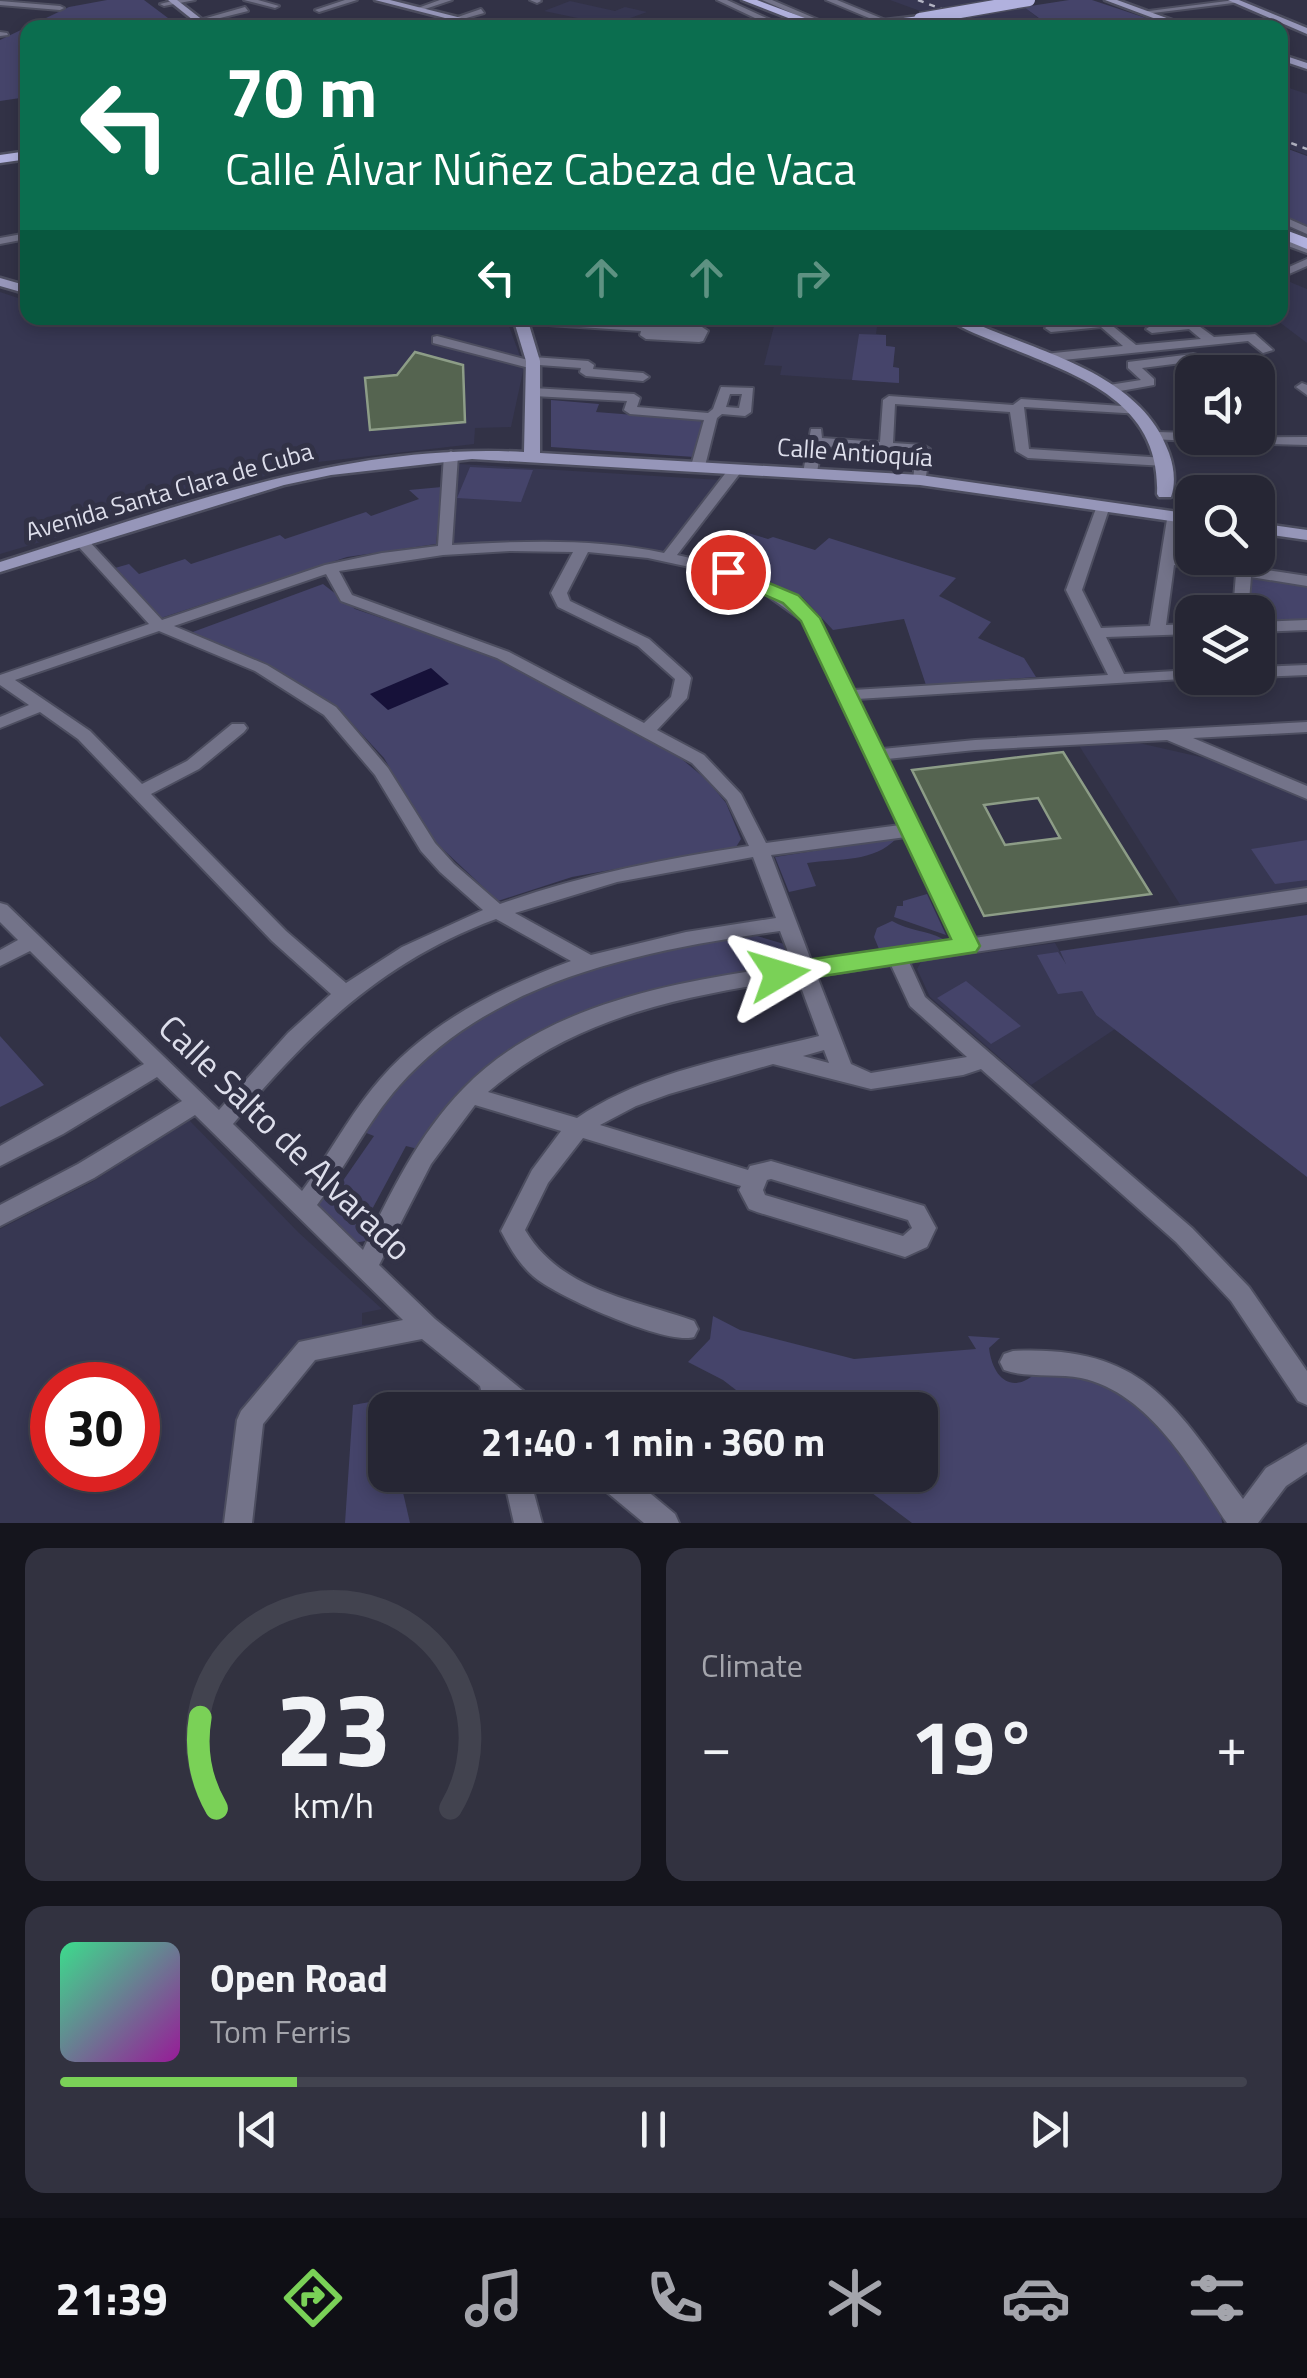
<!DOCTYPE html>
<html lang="en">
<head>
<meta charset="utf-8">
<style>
	:root { --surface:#262634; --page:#323240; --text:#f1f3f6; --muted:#a4a5ac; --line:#42434f; --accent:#7ad157 }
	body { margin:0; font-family:"Titillium Web",sans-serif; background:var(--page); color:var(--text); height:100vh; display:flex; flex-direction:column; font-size:38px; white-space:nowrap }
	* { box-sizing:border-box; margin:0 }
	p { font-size:32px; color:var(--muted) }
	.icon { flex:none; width:55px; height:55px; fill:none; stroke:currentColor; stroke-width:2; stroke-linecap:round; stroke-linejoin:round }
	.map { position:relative; height:1523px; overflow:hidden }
	.sheet { display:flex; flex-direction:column; gap:25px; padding:25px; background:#15151d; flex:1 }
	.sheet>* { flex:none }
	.banner { position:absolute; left:20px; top:20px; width:1268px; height:305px; border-radius:20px; box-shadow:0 5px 15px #0003,0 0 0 2px var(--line); background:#0b6e4f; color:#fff; overflow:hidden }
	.controls { position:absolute; left:1175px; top:355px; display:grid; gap:20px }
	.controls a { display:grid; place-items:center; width:100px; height:100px; border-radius:20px; background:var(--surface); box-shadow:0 5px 15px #0003,0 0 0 2px var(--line); font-size:50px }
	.speed { position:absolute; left:30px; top:1362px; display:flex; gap:20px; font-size:50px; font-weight:700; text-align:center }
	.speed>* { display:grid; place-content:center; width:130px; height:130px; border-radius:50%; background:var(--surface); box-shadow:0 5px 15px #0003,0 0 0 2px var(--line); line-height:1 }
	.speed .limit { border:15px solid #d22; background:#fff; color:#111 }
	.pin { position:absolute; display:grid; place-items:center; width:85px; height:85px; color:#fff; margin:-42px; border:5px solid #fff; border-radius:50%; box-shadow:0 2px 10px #0007 }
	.me { position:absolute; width:110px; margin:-55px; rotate:83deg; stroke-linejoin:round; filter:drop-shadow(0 0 8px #0008) }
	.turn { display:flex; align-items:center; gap:35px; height:210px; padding:0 40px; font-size:45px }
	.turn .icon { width:130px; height:130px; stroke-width:2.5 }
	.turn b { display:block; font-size:70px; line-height:85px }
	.lanes { display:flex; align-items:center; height:95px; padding:0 40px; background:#0003; justify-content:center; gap:50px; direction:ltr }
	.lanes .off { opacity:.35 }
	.big { font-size:75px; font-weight:700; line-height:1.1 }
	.sheet .widget { flex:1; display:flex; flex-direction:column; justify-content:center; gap:15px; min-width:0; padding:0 35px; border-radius:20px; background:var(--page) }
	.sheet .dial { align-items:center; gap:0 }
	.dial svg { height:260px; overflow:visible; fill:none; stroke:var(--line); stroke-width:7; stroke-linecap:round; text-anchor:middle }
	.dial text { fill:var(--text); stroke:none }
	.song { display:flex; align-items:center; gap:30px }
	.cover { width:120px; height:120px; border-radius:15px; background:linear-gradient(135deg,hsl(150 70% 55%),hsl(300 70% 35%)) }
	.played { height:10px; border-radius:5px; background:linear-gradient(90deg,var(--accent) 20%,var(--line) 20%) }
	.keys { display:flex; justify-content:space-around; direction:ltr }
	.heat { display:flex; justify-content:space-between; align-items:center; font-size:55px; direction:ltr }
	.sheet .tiles { flex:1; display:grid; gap:25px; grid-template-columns:1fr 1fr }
	.widget:last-child { grid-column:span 2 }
	.trip { position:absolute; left:368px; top:1392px; width:570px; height:100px; border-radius:20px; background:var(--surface); box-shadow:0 5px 15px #0003,0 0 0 2px var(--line); font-weight:700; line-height:100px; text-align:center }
	.dock { display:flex; height:160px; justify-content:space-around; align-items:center; background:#0f0f15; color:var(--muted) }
	.dock .icon { width:70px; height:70px }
	.dock .active { color:var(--accent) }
	.dock b { font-size:45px; color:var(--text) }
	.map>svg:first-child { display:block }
	.built { fill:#373752; fill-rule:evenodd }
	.green { fill:#45446a }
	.water { fill:#161139 }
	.building { fill:#556450; stroke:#8d9d87; stroke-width:2.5; fill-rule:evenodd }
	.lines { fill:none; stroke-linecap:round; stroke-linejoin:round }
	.street-casing { stroke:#4d4e60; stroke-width:4 }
	.secondary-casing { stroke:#4d4e60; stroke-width:5 }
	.primary-casing { stroke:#4d4e60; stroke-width:5 }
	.street { fill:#737389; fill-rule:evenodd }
	.secondary { fill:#9696b9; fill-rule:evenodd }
	.primary { fill:#b1b1de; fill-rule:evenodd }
	.rail { stroke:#b3b4c3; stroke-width:2.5; stroke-dasharray:6 6; stroke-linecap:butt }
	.primary-bridge-casing { stroke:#4d4e60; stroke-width:15; stroke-linecap:butt }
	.primary-bridge { stroke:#b1b1de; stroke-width:12 }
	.route { fill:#7ad157; stroke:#4f8839; stroke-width:2.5 }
	.labels { text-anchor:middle; stroke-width:10; stroke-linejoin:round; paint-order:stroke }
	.far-street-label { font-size:25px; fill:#dddeeb; stroke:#323246 }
	.near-street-label { font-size:35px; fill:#dddeeb; stroke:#323246 }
</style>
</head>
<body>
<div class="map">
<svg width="1307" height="1523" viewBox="0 0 1307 1523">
	<rect width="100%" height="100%" fill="#323246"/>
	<!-- built -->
	<path class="built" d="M890 0H1016L1049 27H964Z
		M570 1 615 11 625 7 647 12 611 25 544 11Z
		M1280 85 1307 94V155L1280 145Z
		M1290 282 1307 289V343L1274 318H1280V283Z
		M0 292 27 301 28 318H104L168 324 321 318H506L524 367 511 427 475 428 474 444 309 463 0 554Z
		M776 318 884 319 883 327H877L876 334 886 335V346L895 347 893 367 899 368V383L780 375 782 366 764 365Z
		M459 464 721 480 664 552 582 544H448Z
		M1139 743 1218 761 1307 800V887L1181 906 1078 744Z
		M1055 943 1096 1015 1115 1029 1031 1085 930 997 917 969 921 962Z
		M189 1120 298 1232 382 1309 362 1313V1325L382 1323 299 1340 242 1409 225 1523H0V1229L92 1182ZM52 1385H138V1470H52Z"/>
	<!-- green -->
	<path class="green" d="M107 0H144L180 27 28 28 27 97 0 101V40L69 7Z
		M1069 0H1092L1173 27H1051L1024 7Z
		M1280 146 1307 156V229L1280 216V158L1289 155 1280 151Z
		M859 334 886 335V346L895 347 893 367 899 368V383L852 380Z
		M551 400 599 404 596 412 699 420 703 424 694 457 551 447Z
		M470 467 533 470 521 502 457 498Z
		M442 487 436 544 347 557 161 618 115 568 129 564 139 574 185 559 191 564 280 535 285 539 366 512 371 516 419 499 409 490Z
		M748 533 768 539 773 537 815 550 829 538 956 578 939 596 991 622 978 638 1024 658 1036 677 926 685 904 619 833 630 802 597 735 567 756 550 735 543Z
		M1250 576 1307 585V620L1258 622V612H1248Z
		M323 584 355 609 493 656 678 756 707 780 726 803 741 839 736 847 572 877 498 901 431 838 384 758 334 704 259 661 190 633Z
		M897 838C873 863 840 858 807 863L816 886 789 892 775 857Z
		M1307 840V880L1275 884 1251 849Z
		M927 894 946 935 894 917 897 906H903V901Z
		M1307 915V1177L1096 1015 1082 991 1058 994 1037 955 1058 952 1066 964 1060 951Z
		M892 921C909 931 926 930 943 939L879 949 874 937 877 928Z
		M747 933 784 944 790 956 787 963 556 1028 418 1149 406 1146 369 1215 381 1219 365 1241 349 1244 320 1217 316 1203 329 1182 340 1185 374 1136 364 1132 403 1078 445 1041 502 1005 592 966Z
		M966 981 1021 1026 991 1044 937 998Z
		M0 1036 44 1085 0 1107Z
		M713 1316 740 1330 854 1359 976 1349 968 1336 1000 1338 989 1348C993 1381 1015 1396 1040 1369L1107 1382 1144 1406 1220 1505 1222 1523H912L848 1475H920V1410H762L723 1380 688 1362 710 1339Z
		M381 1400 385 1417V1475H399L410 1523H345L353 1405Z"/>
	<!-- water -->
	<path class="water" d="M431 668 449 684 388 710 370 694Z"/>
	<!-- building -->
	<path class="building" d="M415 352 463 365 465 422 370 430 365 378 397 375Z
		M1063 752 1151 894 984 916 912 770ZM1038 798 1060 838 1005 845 984 805Z"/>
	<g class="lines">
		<!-- street casing -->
		<g class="street-casing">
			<path id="street" d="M176 0H195L164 6 160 4Z
				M244 0H258L279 6 275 8Z
				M345 0H357L319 12 315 10Z
				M440 0H452L419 11 415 9Z
				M530 0H540L541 1 537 3Z
				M717 0H727L788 28H776Z
				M762 0H772L833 26 826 28Z
				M826 0H837L905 28H893Z
				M1235 0 1241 2 1145 14 1141 12Z
				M0 1 60 6 64 8 60 10 0 5Z
				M245 7 248 11 200 23 196 21Z
				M481 9 484 13 459 20 455 18Z
				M267 23 270 27 255 28 256 26Z
				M687 23 690 27 675 28 676 26Z
				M717 25 721 28H711Z
				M0 32 7 33 8 35 0 36Z
				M1280 215 1307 227V234L1280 222Z
				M22 234 27 237 26 239 0 244V238Z
				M1280 236 1307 246V253L1280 243Z
				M1307 259V266L1280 278V271Z
				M522 318 702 327 708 331 703 341 699 342 646 339 640 335 641 331 518 323 516 321Z
				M1104 319 1136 345 1201 339 1189 329 1152 333 1146 329 1152 325 1192 321 1214 337 1255 334 1273 350 1263 353 1248 341 1044 362 1038 358 1044 354 1123 346 1101 327 1051 332 1045 328 1051 324Z
				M437 336 528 360 533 357 588 361 594 365 593 369 643 373 649 377 643 381 586 376 580 372 581 368 539 365 533 369 433 343V337Z
				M1193 354 1197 355V361L1142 368 1154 379V385L1109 393 1103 389 1109 385 1141 380 1128 368V362Z
				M1302 383 1307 385V395L1296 387Z
				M721 387 753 388 751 412 745 416 722 414 717 418 705 466 698 470 691 466 704 420 630 414 624 410 627 401 533 396 527 392 533 388 634 394 640 398 637 407 708 413 713 409ZM730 394H742L739 408 726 407Z
				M889 396 1013 405 1021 399 1136 407 1142 411 1141 414 1024 407 1029 449 1165 458 1172 462 1165 466 1028 458 1016 451 1010 412 895 404 893 443 923 445 930 449 925 483H915L913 480 916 453 821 446 817 473 815 476H805L803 473 811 429H821L822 438 880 442 883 400Z
				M1156 432 1192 433V438L1307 437V445L1204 442 1198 438 1192 441 1151 439V433Z
				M451 451 458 455 452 545C522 541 595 538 664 553L731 466H741V472L677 555 717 564 772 585 816 615 853 690 1108 675 1066 590 1098 503 1103 502 1110 506 1082 590 1101 628 1150 626 1168 513 1173 512 1180 516 1175 556 1307 576V586L1251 577 1248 612H1233L1236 574 1174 565 1166 625 1192 624V634L1106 637 1124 674 1192 670V678H1198L857 699 882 749 975 740 1307 722V732L1193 738 1307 786V799L1167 740 975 750 887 759 974 938 1307 888V902L909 962 925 997 1192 1228 1249 1287 1307 1371V1405L1298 1401 1231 1301 1176 1242 981 1069 963 1075 871 1089 773 1064 669 1094 636 1106 600 1125 748 1170 750 1166 771 1161 924 1206 936 1228 927 1247 905 1257 757 1212 749 1209 739 1190 741 1186 583 1138 548 1183 525 1230C561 1291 633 1299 694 1321L698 1329 694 1337C668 1346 555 1296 533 1276 519 1264 510 1248 501 1231L532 1170 561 1131 475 1105 431 1164 379 1265 435 1319 537 1402 541 1410H486L480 1386 422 1339 315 1360 263 1424 252 1523H224L237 1420 241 1411 299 1342 403 1320 195 1115 94 1178 0 1226V1205L78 1164 182 1101 157 1077 63 1134 0 1166V1146L144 1064 30 951 0 966V950L18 940 0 922V903L7 905 219 1110 288 1033 331 994 272 941 78 739 40 712 0 728V717L29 705 0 685V675L149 624 77 545V539H87L162 620 325 565 382 553 438 546 444 455ZM510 551 573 552 551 593 558 607 638 646 675 679 671 697 644 723 509 652 352 595 339 571 443 555ZM588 552 648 558 708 571 761 591 803 621 900 825 766 843 741 794 704 755 657 730 687 698 691 678 689 675 649 639 570 601 567 593ZM326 574 341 601 497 658 692 763 727 800 749 846C664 859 581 875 500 904L454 864 435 843 388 768 336 707 267 665 174 626ZM159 631 255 671 324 715 375 775 421 851 440 872 483 910 402 947 346 983 286 931 151 794 199 769 244 732 247 728 244 724H232L187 761 142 784 90 731 15 680ZM906 837 955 941 812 963 771 855ZM753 857 776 918 686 932 591 955 515 913 617 882ZM496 919 571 961C496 989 423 1025 372 1089 346 1121 327 1158 302 1191L233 1124C309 1033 382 961 496 919ZM780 931 793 965C679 981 547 1002 463 1089 419 1134 390 1193 363 1250L317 1205C346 1167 367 1122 399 1086 494 978 646 950 780 931ZM891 965 910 1006 967 1057 871 1073 851 1064 817 976ZM798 979 819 1036C739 1056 646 1071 577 1118L488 1092C576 1016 686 995 798 979ZM824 1050 829 1063 803 1056ZM771 1179 908 1220 912 1228 903 1236 765 1195 763 1190 767 1180Z
				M1307 620V630L1258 632V622Z
				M1307 665V675L1258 677V667Z
				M1013 1351C1144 1345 1173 1404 1243 1499L1266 1468 1307 1444V1472L1286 1486 1258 1523H1227C1191 1469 1150 1393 1081 1378 1057 1373 1025 1378 1004 1370L1000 1362 1004 1354Z
				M503 1475H529L542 1523H514Z
				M594 1475H628L675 1514 679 1523H644L597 1484Z"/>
		</g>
		<!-- secondary casing -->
		<g class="secondary-casing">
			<path id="secondary" d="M168 0H177L213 28H203Z
				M375 0H390L501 28H484Z
				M1105 0H1117L1194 28H1180Z
				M1228 0H1239L1307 28V34Z
				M1280 54 1307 63V69L1280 60Z
				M0 278 28 286V294L0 286Z
				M513 318H527L540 361V453L920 475 1192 514V524L920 485 472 459 331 475 284 485 0 572V562C171 509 343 442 524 452L526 361Z
				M947 318H963C1033 351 1141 371 1169 453 1174 467 1176 483 1171 497H1159L1157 494C1161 400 1076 375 1003 345 984 337 963 330 947 318Z
				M1258 523 1307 530V540L1258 533Z"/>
		</g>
		<!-- primary casing -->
		<g class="primary-casing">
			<path id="primary" d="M742 0H757L826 26 814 28Z
				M920 16 924 21 894 28 827 27Z
				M28 151V159L0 163V155Z
				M1280 228 1307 238V249L1280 238Z"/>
		</g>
		<!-- street -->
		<use href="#street" class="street"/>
		<!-- secondary -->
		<use href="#secondary" class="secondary"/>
		<!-- primary -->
		<use href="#primary" class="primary"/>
		<!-- rail -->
		<path class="rail" d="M918 0 991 28
			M1280 139 1307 149"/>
		<!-- primary-bridge casing -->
		<g class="primary-bridge-casing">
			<path id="primary-bridge" d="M920 19 1029 0"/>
		</g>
		<!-- primary-bridge -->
		<use href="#primary-bridge" class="primary-bridge"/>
	</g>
	<!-- route -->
	<path class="route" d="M728 566 798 595 820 618 980 946 976 952 779 983 770 980 766 974 770 967 779 964 951 939 801 621 783 603 721 576 718 572Z"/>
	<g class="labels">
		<!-- far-street labels -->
		<g class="far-street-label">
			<text transform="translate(855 452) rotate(4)" y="9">Calle Antioquía</text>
			<text transform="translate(169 491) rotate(-16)" y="9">Avenida Santa Clara de Cuba</text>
		</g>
		<!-- near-street labels -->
		<g class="near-street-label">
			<text transform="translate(285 1138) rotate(44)" y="12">Calle Salto de Alvarado</text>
		</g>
	</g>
</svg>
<div class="controls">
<a><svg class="icon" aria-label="sound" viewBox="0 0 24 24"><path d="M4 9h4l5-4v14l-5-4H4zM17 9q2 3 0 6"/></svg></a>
<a><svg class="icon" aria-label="search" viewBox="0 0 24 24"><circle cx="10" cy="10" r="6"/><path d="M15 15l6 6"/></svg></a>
<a><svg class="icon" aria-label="layers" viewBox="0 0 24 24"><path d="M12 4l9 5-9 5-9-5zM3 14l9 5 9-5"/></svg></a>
</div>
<div class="speed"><div class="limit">30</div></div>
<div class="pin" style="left:728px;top:572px;background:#d93025"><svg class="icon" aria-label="arrive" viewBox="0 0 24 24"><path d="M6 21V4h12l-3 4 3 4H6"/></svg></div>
<svg class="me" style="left:779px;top:974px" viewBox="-20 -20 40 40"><path d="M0-17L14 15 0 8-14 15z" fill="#7ad157" stroke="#fff" stroke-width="4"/></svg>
<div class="trip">21:40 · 1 min · 360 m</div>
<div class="banner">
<div class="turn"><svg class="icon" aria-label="left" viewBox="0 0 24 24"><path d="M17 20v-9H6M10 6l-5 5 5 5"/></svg><div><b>70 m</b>Calle Álvar Núñez Cabeza de Vaca</div></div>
<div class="lanes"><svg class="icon" aria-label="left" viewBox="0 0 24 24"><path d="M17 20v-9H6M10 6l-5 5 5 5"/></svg><svg class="icon off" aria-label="ahead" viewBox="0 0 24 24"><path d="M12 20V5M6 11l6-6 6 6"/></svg><svg class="icon off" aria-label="ahead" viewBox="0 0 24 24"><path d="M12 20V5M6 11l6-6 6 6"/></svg><svg class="icon off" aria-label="right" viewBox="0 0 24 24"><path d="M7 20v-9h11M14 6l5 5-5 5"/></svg></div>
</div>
</div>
<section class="sheet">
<div class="tiles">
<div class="widget dial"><svg viewBox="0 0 100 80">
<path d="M14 69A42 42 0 1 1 86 69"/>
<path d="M14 69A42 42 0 0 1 9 41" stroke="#7ad157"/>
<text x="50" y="56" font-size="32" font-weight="700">23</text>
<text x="50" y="72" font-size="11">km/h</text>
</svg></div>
<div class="widget"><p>Climate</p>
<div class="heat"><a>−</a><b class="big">19°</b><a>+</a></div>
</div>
<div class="widget">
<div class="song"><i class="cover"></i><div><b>Open Road</b><p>Tom Ferris</p></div></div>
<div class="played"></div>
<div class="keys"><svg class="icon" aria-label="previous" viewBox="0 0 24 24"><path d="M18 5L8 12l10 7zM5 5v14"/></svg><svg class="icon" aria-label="pause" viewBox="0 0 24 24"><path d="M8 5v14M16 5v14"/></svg><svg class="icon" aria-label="next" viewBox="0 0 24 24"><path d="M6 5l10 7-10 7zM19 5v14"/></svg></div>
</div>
</div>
</section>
<nav class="dock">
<b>21:39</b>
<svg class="icon active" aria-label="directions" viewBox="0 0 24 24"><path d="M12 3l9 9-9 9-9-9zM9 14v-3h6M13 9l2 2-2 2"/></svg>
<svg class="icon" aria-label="music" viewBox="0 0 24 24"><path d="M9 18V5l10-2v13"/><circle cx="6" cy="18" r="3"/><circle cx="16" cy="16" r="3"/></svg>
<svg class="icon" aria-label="phone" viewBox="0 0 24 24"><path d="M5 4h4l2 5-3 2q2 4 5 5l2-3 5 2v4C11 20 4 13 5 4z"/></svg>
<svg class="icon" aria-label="climate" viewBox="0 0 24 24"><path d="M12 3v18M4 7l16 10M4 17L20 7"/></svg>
<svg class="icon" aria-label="car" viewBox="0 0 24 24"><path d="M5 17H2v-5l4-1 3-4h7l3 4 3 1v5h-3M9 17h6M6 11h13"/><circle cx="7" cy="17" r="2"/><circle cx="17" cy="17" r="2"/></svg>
<svg class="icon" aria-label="filters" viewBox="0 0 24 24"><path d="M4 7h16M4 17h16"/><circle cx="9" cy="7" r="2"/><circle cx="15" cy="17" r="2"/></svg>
</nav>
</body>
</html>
